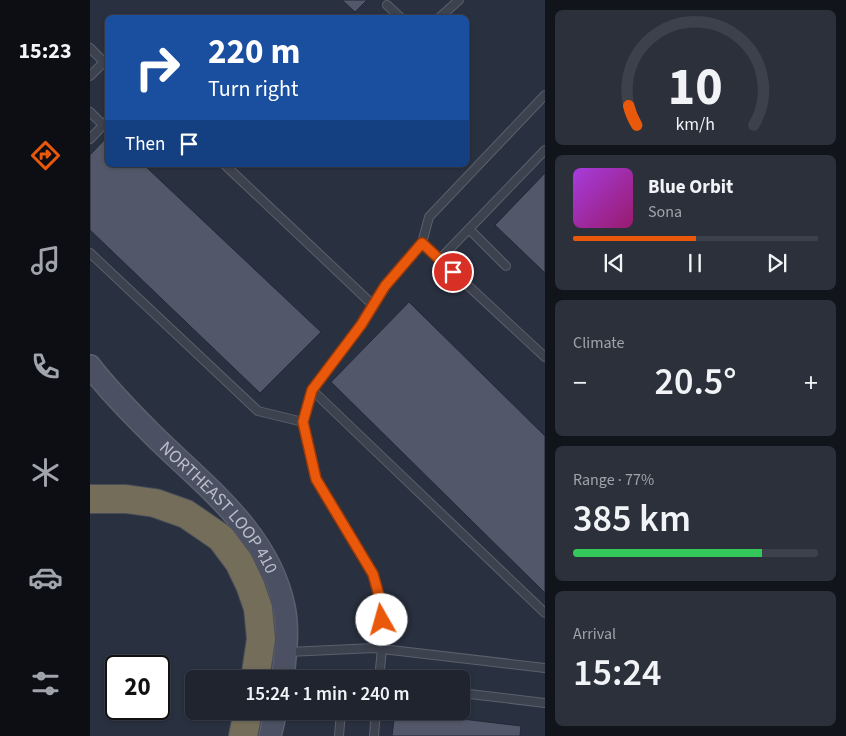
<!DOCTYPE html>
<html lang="en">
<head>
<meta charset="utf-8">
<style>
	:root { --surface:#1f242f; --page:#2c303b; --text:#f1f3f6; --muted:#a1a4aa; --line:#3c414b; --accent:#ea580c }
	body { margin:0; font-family:"Source Sans 3",sans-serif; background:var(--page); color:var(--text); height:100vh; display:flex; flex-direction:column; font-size:19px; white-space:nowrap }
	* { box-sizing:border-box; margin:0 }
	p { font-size:16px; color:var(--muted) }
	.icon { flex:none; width:28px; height:28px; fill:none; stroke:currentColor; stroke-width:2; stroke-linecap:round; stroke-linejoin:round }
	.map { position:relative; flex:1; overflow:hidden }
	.side { display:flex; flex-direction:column; gap:10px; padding:10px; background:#11141a; width:301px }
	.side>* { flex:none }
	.guide { position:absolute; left:15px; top:15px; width:364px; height:152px; border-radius:8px; box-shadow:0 1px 4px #0004,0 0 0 1px var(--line); background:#1a4fa0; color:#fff; overflow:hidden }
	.speed { position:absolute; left:15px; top:655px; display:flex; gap:10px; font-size:25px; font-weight:700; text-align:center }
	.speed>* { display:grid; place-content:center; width:65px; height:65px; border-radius:50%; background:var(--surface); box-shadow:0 1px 4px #0004,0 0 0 1px var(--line); line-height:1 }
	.speed .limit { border:2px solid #111; border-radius:8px; background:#fff; color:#111 }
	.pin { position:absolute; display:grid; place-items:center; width:42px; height:42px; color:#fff; margin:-21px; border:2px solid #fff; border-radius:50%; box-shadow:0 1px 5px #0007 }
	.me { position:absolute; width:55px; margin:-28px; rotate:353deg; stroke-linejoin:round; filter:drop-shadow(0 0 4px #0008) }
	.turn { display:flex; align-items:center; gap:18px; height:105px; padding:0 20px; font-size:22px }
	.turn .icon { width:65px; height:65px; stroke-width:2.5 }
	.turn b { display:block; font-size:35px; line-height:42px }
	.then { display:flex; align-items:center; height:48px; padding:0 20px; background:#0003; gap:10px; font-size:19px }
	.big { font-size:38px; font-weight:600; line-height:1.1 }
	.side .widget { flex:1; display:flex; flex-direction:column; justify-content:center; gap:8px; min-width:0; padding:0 18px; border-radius:8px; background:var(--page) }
	.side .dial { align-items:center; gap:0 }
	.dial svg { height:130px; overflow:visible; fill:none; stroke:var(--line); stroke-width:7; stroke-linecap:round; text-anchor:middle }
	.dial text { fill:var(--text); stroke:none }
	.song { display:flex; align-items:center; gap:15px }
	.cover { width:60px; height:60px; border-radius:8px; background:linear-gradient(135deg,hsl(280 70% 55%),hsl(320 70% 35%)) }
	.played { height:5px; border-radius:2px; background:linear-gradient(90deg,var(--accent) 50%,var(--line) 50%) }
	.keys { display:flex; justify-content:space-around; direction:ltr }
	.heat { display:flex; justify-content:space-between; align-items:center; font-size:28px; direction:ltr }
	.charge { height:8px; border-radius:4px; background:linear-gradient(90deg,#34c759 77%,var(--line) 0) }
	.trip { position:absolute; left:95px; top:670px; width:285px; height:50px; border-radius:8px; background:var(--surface); box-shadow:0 1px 4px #0004,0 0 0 1px var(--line); font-weight:600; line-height:50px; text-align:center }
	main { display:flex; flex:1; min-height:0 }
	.dock { display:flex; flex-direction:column; width:90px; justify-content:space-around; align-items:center; background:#0c0e13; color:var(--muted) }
	.dock .icon { width:35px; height:35px }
	.dock .current { color:var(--accent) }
	.dock b { font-size:22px; color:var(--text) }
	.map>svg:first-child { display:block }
	.building { fill:#525869; stroke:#232936 }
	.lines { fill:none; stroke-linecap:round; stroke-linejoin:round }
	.service-casing { stroke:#5a606c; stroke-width:10 }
	.secondary-casing { stroke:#5a606c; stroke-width:24 }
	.motorway-casing { stroke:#474d59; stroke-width:30 }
	.service { stroke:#3d424f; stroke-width:8 }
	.secondary { stroke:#4b5162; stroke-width:21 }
	.motorway { stroke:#746d5a; stroke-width:28 }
	.route-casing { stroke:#983908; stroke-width:12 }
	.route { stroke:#ea580c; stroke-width:9 }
	.labels { text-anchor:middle; stroke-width:5; stroke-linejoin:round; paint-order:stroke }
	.street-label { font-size:18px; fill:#b9bec9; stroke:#212734 }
</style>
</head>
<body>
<main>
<nav class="dock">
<b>15:23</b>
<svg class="icon current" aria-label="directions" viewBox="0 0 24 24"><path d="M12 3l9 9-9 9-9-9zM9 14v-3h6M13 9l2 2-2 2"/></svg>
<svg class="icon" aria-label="music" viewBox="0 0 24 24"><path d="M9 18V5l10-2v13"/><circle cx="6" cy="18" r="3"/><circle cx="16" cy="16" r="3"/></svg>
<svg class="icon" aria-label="phone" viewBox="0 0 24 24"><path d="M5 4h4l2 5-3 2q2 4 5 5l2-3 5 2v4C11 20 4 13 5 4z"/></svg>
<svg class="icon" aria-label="climate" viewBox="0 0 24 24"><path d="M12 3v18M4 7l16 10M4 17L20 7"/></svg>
<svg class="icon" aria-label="car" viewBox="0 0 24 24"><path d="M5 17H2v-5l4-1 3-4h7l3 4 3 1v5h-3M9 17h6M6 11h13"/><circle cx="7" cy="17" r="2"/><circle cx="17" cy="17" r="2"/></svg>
<svg class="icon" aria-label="filters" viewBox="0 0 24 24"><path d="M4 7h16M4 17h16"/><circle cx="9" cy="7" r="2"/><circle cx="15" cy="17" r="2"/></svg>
</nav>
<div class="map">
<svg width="455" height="736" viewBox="0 0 455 736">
	<rect width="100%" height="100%" fill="#29303f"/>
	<!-- building -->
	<path class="building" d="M252 0H277L265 12Z
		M18 136V165H54L231 332 170 393 0 230V155Z
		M455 173V273L405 225Z
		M319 302 455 436V593L241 382Z
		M305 711 431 726 430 736H302Z"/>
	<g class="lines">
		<!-- service casing -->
		<g class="service-casing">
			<path id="service" d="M297 5 311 18
				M349 18 369 0
				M0 48 14 62 0 76
				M0 112 13 125
				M0 139 18 120
				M135 165 283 305
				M379 229 416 266
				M332 243 339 217 455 95
				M0 253 168 411 213 422
				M350 259 455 150
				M222 390 455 613
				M198 652 284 648 455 668
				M289 679 292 649V606L283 574 226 479 213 422 222 390 271 325 295 286 332 243 455 357
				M371 693 455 703
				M249 736 251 711
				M284 736 286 711"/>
		</g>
		<!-- secondary casing -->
		<g class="secondary-casing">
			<g id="secondary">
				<path id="s1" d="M0 366C19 391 42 414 64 436 115 486 179 533 194 607 199 631 195 655 193 679"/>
				<path d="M180 736 186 711"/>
			</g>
		</g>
		<!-- motorway casing -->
		<g class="motorway-casing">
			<path id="motorway" d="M0 499H36L65 503 96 514 131 538 149 562 160 585 168 608 171 639 165 679
				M153 736 158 711"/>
		</g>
		<!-- service -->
		<use href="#service" class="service"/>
		<!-- secondary -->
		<use href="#secondary" class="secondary"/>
		<!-- motorway -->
		<use href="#motorway" class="motorway"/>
	</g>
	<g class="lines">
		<!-- route casing -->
		<g class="route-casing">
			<path id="route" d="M292 620V606L283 574 226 479 213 422 222 390 271 325 295 286 332 243 363 272"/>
		</g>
		<!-- route -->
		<use href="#route" class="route"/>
	</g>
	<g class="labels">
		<!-- street labels -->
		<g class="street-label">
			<text dy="6" stroke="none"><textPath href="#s1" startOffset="192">NORTHEAST LOOP 410</textPath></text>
		</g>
	</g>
</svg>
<div class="speed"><div class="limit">20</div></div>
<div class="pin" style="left:363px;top:272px;background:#d93025"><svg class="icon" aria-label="arrive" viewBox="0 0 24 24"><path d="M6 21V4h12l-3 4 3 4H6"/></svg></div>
<svg class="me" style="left:292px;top:620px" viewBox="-20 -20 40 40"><circle r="19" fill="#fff"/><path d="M0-13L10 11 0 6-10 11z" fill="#ea580c"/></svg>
<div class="trip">15:24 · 1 min · 240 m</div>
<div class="guide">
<div class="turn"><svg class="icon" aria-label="right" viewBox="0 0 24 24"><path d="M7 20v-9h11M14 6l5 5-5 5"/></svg><div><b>220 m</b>Turn right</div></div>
<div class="then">Then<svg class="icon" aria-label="arrive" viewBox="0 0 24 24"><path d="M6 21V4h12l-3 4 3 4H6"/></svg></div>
</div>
</div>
<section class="side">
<div class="widget dial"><svg viewBox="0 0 100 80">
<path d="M14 69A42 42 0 1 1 86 69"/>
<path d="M14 69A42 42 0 0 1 9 57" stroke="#ea580c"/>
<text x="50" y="56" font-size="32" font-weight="700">10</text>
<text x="50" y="72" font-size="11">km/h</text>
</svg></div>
<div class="widget">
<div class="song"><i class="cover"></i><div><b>Blue Orbit</b><p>Sona</p></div></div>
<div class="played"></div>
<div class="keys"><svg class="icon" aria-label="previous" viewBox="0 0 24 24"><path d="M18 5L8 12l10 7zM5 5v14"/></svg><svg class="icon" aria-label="pause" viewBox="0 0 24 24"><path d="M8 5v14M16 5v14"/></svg><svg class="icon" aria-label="next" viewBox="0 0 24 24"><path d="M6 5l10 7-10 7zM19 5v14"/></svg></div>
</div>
<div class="widget"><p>Climate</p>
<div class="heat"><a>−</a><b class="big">20.5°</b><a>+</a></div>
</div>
<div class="widget"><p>Range · 77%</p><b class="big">385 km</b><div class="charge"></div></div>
<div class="widget"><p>Arrival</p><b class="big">15:24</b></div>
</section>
</main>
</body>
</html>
